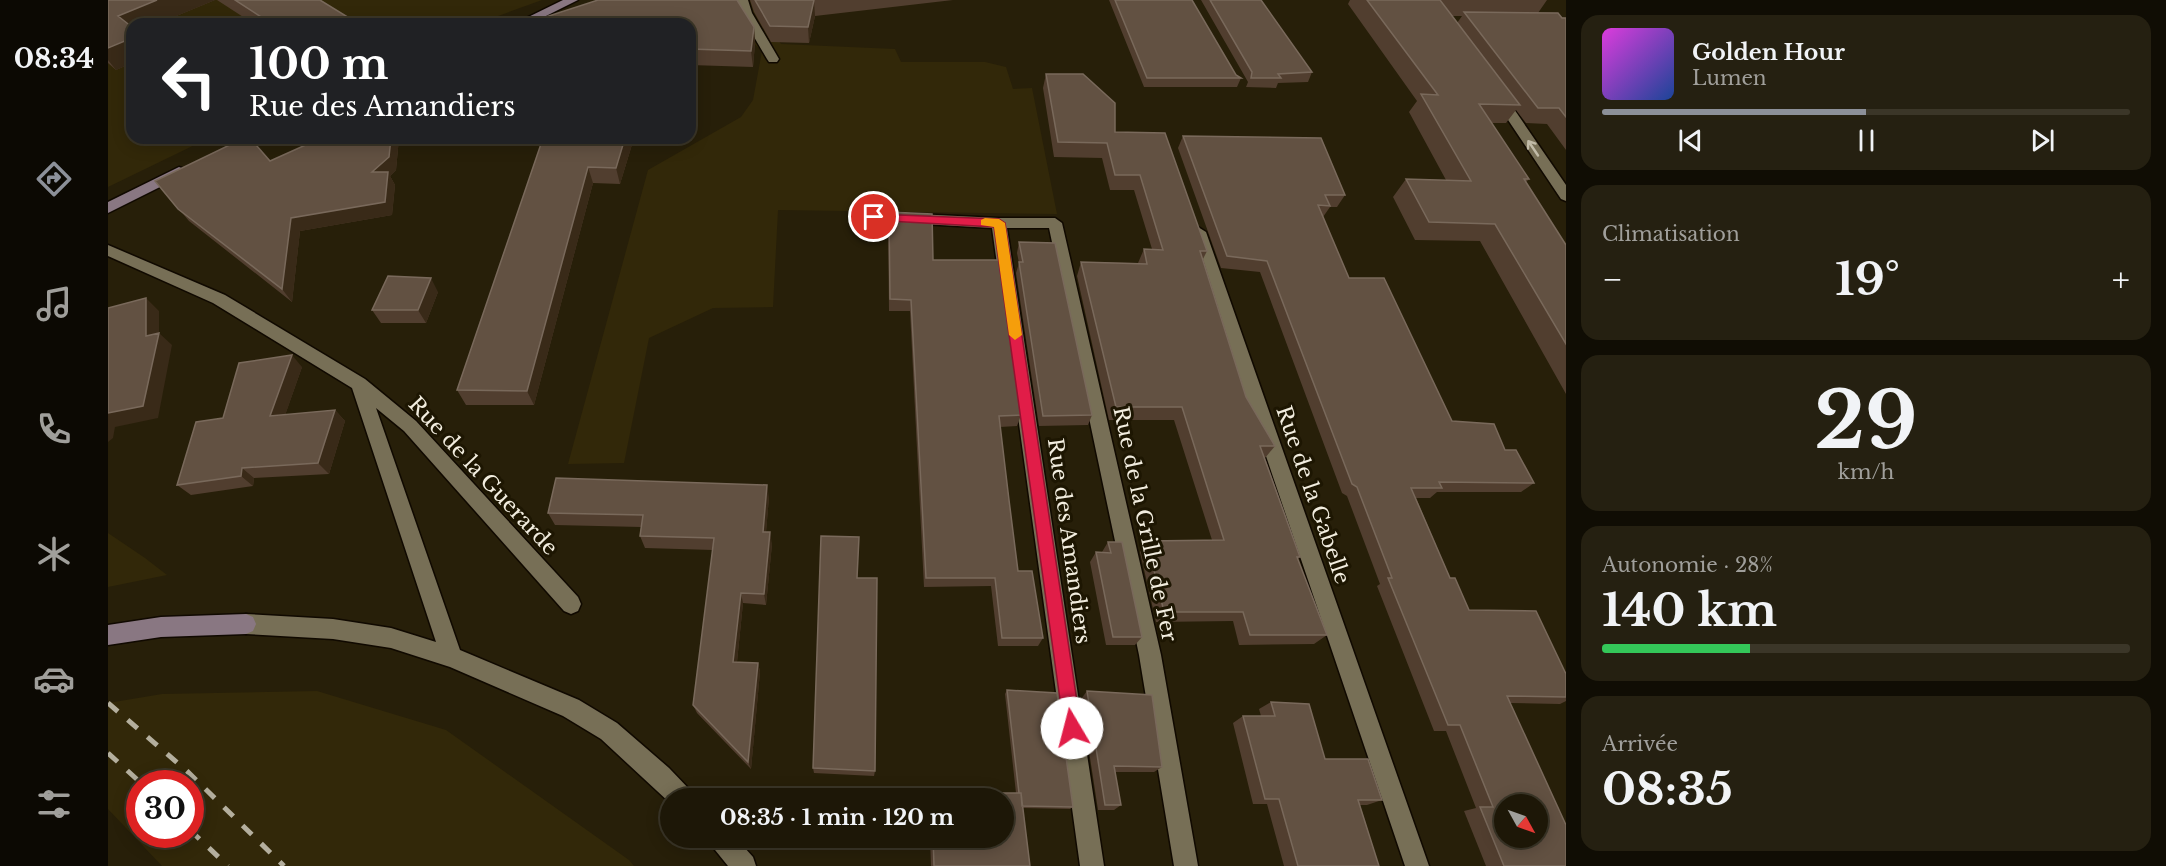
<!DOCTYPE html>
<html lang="fr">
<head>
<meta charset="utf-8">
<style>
	:root { --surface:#1d1707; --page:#252011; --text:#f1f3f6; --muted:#a09f9b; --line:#3b3628; --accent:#8c9099 }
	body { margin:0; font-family:"Libre Baskerville",serif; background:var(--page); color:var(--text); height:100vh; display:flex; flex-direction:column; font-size:22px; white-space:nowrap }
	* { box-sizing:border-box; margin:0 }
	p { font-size:20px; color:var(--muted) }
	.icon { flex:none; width:33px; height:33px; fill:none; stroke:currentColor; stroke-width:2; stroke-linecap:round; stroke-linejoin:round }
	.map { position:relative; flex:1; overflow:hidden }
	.side { display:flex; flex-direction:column; gap:15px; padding:15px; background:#100d04; width:600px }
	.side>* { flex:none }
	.guide { position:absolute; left:18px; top:18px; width:570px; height:126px; border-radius:18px; box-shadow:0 3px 15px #0003,0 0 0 2px var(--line); background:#202124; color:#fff; overflow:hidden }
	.needle { width:39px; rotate:130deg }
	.buttons { position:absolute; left:1386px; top:794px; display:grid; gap:12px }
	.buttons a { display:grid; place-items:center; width:54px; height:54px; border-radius:50%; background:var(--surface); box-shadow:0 3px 15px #0003,0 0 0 2px var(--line); font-size:30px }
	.speed { position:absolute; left:18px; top:770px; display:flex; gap:12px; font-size:30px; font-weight:700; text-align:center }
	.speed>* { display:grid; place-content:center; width:78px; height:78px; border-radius:50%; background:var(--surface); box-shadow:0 3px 15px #0003,0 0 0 2px var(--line); line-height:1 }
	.speed .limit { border:9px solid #d22; background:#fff; color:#111 }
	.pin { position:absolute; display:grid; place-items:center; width:51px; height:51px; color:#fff; margin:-26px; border:3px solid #fff; border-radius:50%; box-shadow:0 2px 6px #0007 }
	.me { position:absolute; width:66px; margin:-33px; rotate:352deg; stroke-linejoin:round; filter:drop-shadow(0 0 4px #0008) }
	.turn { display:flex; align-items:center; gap:21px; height:126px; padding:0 24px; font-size:27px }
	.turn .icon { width:78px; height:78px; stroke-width:2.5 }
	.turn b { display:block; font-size:42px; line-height:51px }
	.big { font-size:45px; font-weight:700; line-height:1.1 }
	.side .card { flex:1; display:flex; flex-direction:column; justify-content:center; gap:9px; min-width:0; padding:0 21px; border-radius:18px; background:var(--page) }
	.side .dial { align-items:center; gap:0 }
	.dial b { font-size:78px; line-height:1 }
	.song { display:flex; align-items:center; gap:18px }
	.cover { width:72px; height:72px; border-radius:9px; background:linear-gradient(135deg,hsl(300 70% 55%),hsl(220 70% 35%)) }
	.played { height:6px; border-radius:3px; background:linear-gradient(90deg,var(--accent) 50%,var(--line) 50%) }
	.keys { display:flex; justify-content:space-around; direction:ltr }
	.heat { display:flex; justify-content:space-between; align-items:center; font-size:33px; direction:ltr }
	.charge { height:9px; border-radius:4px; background:linear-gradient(90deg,#34c759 28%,var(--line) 0) }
	.trip { position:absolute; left:552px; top:788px; width:354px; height:60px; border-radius:30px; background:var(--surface); box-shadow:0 3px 15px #0003,0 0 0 2px var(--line); font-weight:700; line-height:60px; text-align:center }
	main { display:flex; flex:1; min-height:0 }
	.tab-bar { display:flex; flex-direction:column; width:108px; justify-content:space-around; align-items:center; background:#0c0903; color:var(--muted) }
	.tab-bar .icon { width:42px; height:42px }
	.tab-bar .on { color:var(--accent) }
	.tab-bar b { font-size:27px; color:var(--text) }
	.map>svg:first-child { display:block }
	.built { fill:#322809; fill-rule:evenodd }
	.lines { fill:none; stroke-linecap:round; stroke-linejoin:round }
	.lane-casing { stroke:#100900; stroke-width:3 }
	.street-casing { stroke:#100900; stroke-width:3 }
	.secondary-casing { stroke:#100900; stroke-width:3 }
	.lane { fill:#776f56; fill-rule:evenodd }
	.street { fill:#776f56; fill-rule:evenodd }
	.secondary { fill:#897782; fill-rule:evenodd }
	.rail { stroke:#b4af9e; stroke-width:5; stroke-dasharray:13 13; stroke-linecap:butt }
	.wall { fill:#513e2f; fill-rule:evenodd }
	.shaded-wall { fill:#392a18 }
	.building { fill:#625142; stroke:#79695b; stroke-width:1.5; fill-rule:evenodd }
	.oneway { stroke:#c1bba8 }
	.route { fill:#e11d48; stroke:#92132f; stroke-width:1.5 }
	.slow { fill:#f59e0b }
	.labels { text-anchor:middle; stroke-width:6; stroke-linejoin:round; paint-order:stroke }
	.street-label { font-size:21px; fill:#f2eddf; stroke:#1d1602 }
</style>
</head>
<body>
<main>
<nav class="tab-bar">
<b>08:34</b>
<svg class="icon on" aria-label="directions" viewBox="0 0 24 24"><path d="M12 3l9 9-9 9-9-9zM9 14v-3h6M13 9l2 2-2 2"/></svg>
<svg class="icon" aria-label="music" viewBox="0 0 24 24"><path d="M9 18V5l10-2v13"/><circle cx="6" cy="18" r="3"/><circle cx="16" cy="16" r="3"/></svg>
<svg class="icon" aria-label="phone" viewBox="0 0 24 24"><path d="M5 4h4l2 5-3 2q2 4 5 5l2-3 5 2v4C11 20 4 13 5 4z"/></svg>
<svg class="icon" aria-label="climate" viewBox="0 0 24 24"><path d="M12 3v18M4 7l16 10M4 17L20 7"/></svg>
<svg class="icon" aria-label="car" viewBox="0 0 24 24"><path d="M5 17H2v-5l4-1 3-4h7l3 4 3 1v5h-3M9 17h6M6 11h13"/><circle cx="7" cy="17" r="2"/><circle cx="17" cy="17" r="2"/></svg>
<svg class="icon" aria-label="filters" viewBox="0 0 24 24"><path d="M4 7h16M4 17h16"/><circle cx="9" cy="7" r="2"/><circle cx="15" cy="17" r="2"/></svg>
</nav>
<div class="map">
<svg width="1458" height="866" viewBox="0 0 1458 866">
	<rect width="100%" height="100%" fill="#271f09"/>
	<!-- built -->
	<path class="built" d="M0 0H434L368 24H24V138H101L0 187Z
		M619 0H650L658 22 673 44 787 49 793 62H877L898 67 905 89 924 88 949 214 670 210 665 307 605 308 541 338 516 463 460 464 540 170 633 117 645 100 654 51 623 22Z
		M0 533 37 558 59 575 0 587Z
		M209 691 338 730 521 860 526 866H54L0 809V703L54 694ZM32 783H82V834H32Z"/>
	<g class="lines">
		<!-- lane casing -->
		<g class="lane-casing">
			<path id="lane" d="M628 0H640L644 13 671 59 669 62H661L659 59 632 13Z"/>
		</g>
		<!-- street casing -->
		<g class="street-casing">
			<path id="street" d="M1390 92 1395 93 1458 185V201L1453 199 1384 96Z
				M767 212 891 218H947L954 223 1053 655 1090 866H1066L1031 655 941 228H899L996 866H972L884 228 762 221 760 217Z
				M1090 227 1098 232 1321 866H1297L1082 232Z
				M0 245 117 295 257 379 308 421 470 597 473 604 470 611 463 614 456 611 296 431 268 408 352 650 471 700 509 723 561 768 582 790 586 798H562V803L493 739 455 716 342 667 283 648 225 639 138 634 131 631 128 624 131 617 138 614 225 619 283 628 328 642 244 388 105 303 0 256Z
				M599 837H627L645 857 648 866H620L603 845Z"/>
		</g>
		<!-- secondary casing -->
		<g class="secondary-casing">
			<path id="secondary" d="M455 0H470L422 24H406Z
				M71 167 76 169 78 172 76 175 0 213V202Z
				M138 614 145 617 148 624 145 631 138 634 53 637 0 645V625L53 617Z"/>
		</g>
		<!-- lane -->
		<use href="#lane" class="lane"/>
		<!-- street -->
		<use href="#street" class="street"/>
		<!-- secondary -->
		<use href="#secondary" class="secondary"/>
		<!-- rail -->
		<path class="rail" d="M0 703 80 772 176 866
			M0 753 33 783
			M82 830 120 866"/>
	</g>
	<!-- wall -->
	<path class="wall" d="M0 0H107L49 24H24V63L8 70 0 63Z
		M109 0H212L251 24H146Z
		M642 0H845L707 16 701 43 663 42 646 12Z
		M1001 0H1084L1128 75 1133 78 1129 87H1036Z
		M1093 0H1153L1204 72 1200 82 1170 83 1168 88 1138 87 1140 82Z
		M1242 0H1439L1430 13 1458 18V150L1439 124 1418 123 1408 110 1398 123H1383L1421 179 1418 182 1458 245V394L1372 241 1307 240 1285 197 1298 179 1338 180 1301 112 1309 101 1240 4ZM1344 16H1354L1349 23Z
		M582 24 646 27 647 43 645 67 582 65Z
		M938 74 1007 132 1099 251 1095 259 1138 397 1167 446 1157 458 1192 557 1190 559 1219 635 1206 644 1131 645 1125 621 1048 622 1032 552 1039 541 1104 540 1066 420H1001L969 276 973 262 1030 263 1036 249H1044L1026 190H1002L994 158 946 157 935 88Z
		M1075 136 1237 195 1229 207H1222L1215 217 1241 278 1344 421 1397 450 1426 483 1413 492H1329L1322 498H1308L1342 578 1361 610 1458 674V701L1452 704 1402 703 1458 866H1378L1356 811 1368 808 1338 731H1326L1269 586 1272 584 1239 496 1234 493 1152 272 1113 268 1070 148Z
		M213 138H291L288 170 282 176 287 185 284 215 192 231 184 302 81 221 47 181 162 161Z
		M291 138H325L317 145Z
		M435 138H526L512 184 485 183 426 405H358L349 390Z
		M781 212 825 260 913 415 909 426 892 427 910 571 935 638 930 646H890L883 586 816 587 802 311H781L780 224Z
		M911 242 984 415 980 425 931 426 908 273 911 263 909 253Z
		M330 292 318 323H273L264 310Z
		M194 367 177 415 227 410 237 421 221 474 146 478 145 486 83 495 69 485 115 418Z
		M661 497 658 532 664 544 658 605 635 603 629 662 650 663 652 672 643 769 589 713 585 705 605 550 537 548 532 536 533 527 447 525 440 513Z
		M1000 542 1034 637 1027 645H998L982 562 988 552H994Z
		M749 578 767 771 766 776 706 773 705 768Z
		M899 690 965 807 962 809 915 808 922 866H823L822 837H896V798H820L823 793H908L897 694Z
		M979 691 1054 767 1046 772H1007L1013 805 1006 810H990L973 699Z
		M1163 702 1217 759 1274 800 1259 805H1252L1271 866H1176L1159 804H1145L1125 723 1135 716H1153L1151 709Z"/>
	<!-- shaded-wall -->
	<path class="shaded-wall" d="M49 0H107L49 24H24V34L10 16Z
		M706 0 707 16 701 43 700 27Z
		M646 27 647 43 645 67 643 51Z
		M24 38V63L8 70 0 60V48Z
		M283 138H291L288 170 282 176 287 185 284 215 192 231 184 302 174 289 183 218 264 172Z
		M313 138H325L317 145Z
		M517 138H526L512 184 508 168Z
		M480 167 485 183 426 405 419 391Z
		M323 278 330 292 318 323 310 310Z
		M38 298 51 311V333L64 345 50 418 7 427 5 438 0 442V413L38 336Z
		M184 355 194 367 173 427 162 416Z
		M227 410 237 421 221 474 210 463Z
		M134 468 146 478 145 486 133 476Z
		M659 485 661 497 657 544 655 532Z
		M662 532 664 544 658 605 656 594Z
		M633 593 635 603 628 671 625 662Z
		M650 663 652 672 643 769 640 762Z"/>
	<!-- building -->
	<path class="building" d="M0 0H49L10 16 24 27V38L0 48Z
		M127 0H212L251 24H164Z
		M490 0H629L646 27 643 51 582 49V24H419V23Z
		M647 0H706L700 27 662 26Z
		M1007 0H1084L1128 75 1133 78H1039Z
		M1102 0H1153L1204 72 1170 74 1173 78H1143L1144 72Z
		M1259 0H1332L1412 105 1371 104 1421 179H1416L1458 245V344L1387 224 1321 222 1298 179 1363 181 1313 94 1330 95Z
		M1356 12 1450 13 1454 18H1458V117L1451 108H1430Z
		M938 74H975L1007 103V132L1057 133 1099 251H1092L1138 397 1167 446H1152L1192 557H1189L1219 635H1142L1135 612H1056L1039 541 1116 540 1074 407H1008L973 262 1039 264 1036 249 1055 250 1032 175H1007L999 143 950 142Z
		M1075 136 1213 138 1237 195H1217L1222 206 1210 205 1241 278H1276L1344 421 1386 424 1397 450H1408L1426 483 1331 482 1334 488H1303L1342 578H1347L1361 610 1428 611 1458 674V697L1399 696 1458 825V866H1396L1372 807H1385L1352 725H1340L1280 578H1284L1249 487 1244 484 1159 261 1119 256ZM1396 804H1430V837H1396Z
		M136 138H142L162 161 213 138H283L281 157 264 172H280L277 202 183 218 174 289 70 209 47 181Z
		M435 138H517L508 168 480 167 419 391 349 390Z
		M781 212 824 214 825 260H891L913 415 891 416 901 500 910 571H924L935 638H894L887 578H818L803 300 782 299Z
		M911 242 947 243 984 415 935 416 911 262H915Z
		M280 276 323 278 310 310H264Z
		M38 298V336L51 333 35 406 0 413V308Z
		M184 355 162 416 227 410 210 463 134 468 133 476 69 485 88 422 115 418 131 363Z
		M448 478 659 485 655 532H662L656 594 633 593 625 662 650 663 640 762 585 705 606 538 532 536 535 515 440 513Z
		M713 536 751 537 749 578H769L767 771 705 768Z
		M1000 542H1014L1034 637H1005L988 552 1003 553Z
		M899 690 949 693 965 807 914 806 913 793H911Z
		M979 691 1044 695 1054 767 1006 766 1013 805H997Z
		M1163 702 1201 704 1217 759H1260L1274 800H1250L1271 866H1190L1171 799H1157L1135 716H1167Z
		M823 793H913L922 866H826L825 837H896V798H823Z"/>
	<!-- one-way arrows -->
	<defs><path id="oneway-shaft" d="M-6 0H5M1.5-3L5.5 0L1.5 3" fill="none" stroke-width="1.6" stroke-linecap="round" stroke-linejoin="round" transform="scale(1.5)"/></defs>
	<use class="oneway" href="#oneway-shaft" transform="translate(1425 148) rotate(-124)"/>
	<!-- route -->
	<path class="route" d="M766 214 891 219 897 223 973 728 970 734 964 737 958 734 956 728 886 227 763 220 761 217Z"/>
	<!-- slow -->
	<path class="slow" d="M877 218 891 219 897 223 914 335 907 340 901 335 886 227 873 225V220Z"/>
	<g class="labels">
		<!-- street labels -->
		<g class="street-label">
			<text transform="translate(375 476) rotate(47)" y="7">Rue de la Guerarde</text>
			<text transform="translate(1205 495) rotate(71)" y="7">Rue de la Gabelle</text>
			<text transform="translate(1037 524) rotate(78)" y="7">Rue de la Grille de Fer</text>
			<text transform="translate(961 541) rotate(82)" y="7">Rue des Amandiers</text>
		</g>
	</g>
</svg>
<div class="buttons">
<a><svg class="needle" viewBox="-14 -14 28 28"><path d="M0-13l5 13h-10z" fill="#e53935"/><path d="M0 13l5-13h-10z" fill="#a09f9b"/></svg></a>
</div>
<div class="speed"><div class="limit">30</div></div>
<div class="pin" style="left:766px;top:217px;background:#d93025"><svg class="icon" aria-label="arrive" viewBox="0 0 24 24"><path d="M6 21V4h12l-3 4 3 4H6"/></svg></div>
<svg class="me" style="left:964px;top:728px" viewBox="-20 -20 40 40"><circle r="19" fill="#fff"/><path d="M0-13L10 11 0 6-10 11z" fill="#e11d48"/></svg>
<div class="trip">08:35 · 1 min · 120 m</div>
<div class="guide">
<div class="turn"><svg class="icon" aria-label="left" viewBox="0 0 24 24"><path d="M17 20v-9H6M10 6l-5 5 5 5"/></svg><div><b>100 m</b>Rue des Amandiers</div></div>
</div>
</div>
<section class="side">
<div class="card">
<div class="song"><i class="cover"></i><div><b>Golden Hour</b><p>Lumen</p></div></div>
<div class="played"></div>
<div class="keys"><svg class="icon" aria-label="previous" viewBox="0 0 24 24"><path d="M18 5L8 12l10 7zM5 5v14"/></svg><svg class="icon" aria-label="pause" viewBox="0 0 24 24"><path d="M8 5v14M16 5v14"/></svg><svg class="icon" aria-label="next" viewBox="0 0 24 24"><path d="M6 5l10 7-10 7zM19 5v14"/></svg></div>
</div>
<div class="card"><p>Climatisation</p>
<div class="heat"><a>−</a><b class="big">19°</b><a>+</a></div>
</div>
<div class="card dial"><b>29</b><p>km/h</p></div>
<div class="card"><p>Autonomie · 28%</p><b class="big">140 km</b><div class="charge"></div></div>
<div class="card"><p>Arrivée</p><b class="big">08:35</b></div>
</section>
</main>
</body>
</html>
